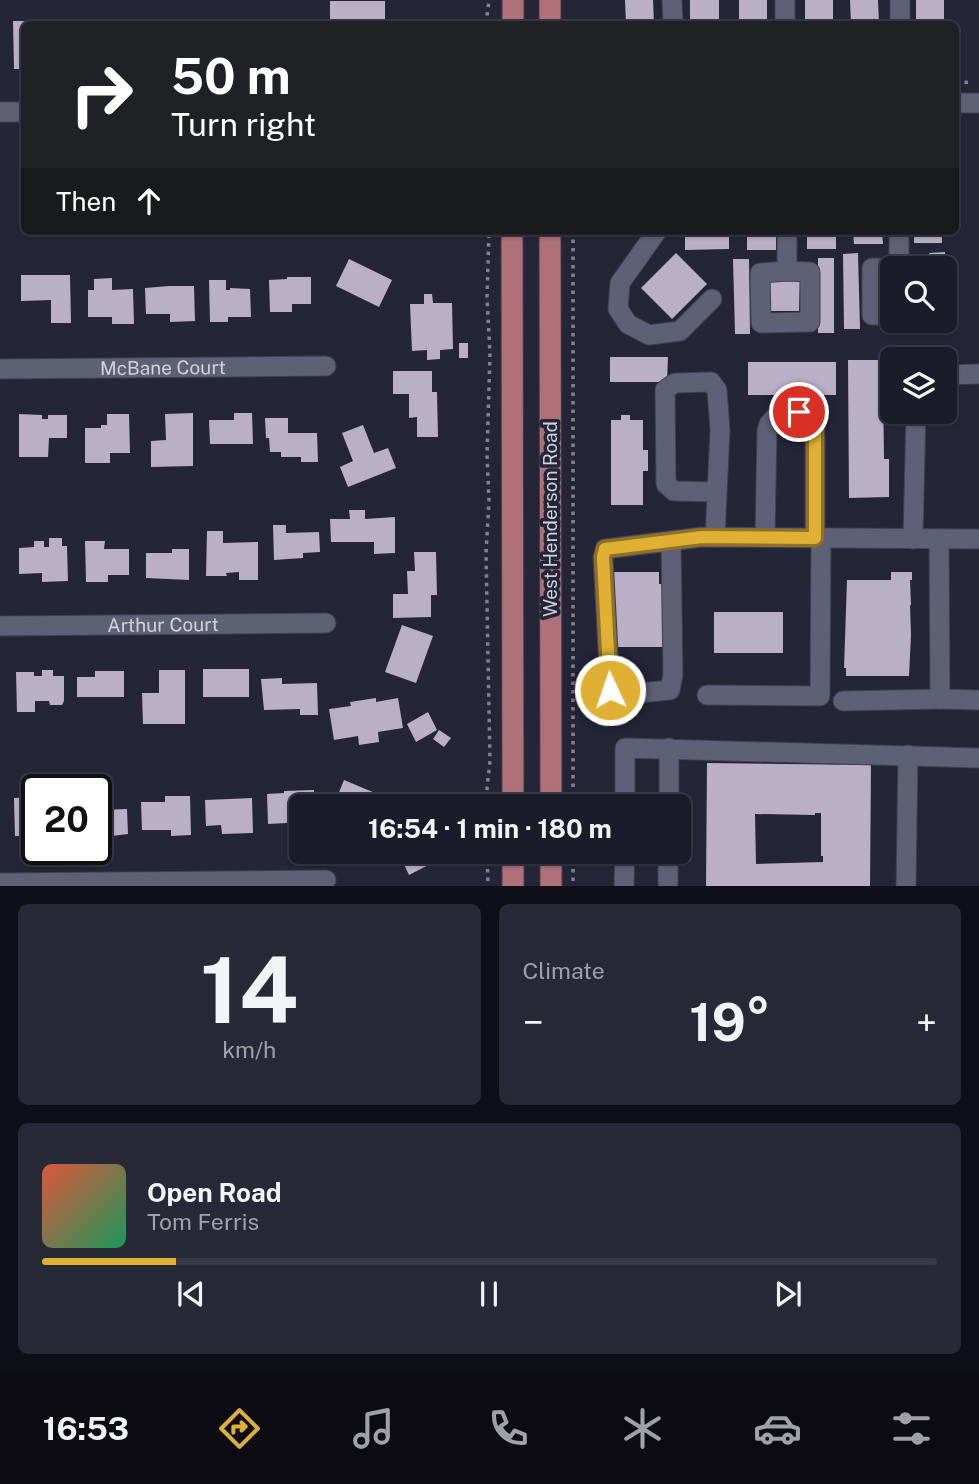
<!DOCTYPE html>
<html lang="en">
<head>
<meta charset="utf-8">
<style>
	:root { --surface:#1b1c2a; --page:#282936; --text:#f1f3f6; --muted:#a0a1a8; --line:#393a47; --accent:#e0b034 }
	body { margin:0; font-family:"Public Sans",sans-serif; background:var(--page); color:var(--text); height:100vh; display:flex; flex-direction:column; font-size:26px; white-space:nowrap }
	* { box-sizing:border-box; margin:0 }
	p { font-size:23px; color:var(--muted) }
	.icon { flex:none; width:38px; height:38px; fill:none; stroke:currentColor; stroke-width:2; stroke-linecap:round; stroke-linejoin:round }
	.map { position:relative; height:886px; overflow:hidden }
	.panel { display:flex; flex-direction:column; gap:18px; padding:18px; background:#0f0f17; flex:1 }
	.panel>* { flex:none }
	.guide { position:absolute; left:21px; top:21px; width:938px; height:214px; border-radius:10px; box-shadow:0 2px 5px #0004,0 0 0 2px var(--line); background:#202124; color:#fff; overflow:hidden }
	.tools { position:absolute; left:880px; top:256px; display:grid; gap:14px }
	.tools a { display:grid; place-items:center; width:77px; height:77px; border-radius:10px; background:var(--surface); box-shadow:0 2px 5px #0004,0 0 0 2px var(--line); font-size:35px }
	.speed { position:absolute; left:21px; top:774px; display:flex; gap:14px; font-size:35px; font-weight:700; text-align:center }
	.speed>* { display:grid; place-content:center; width:91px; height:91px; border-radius:50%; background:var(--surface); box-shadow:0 2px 5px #0004,0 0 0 2px var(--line); line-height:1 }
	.speed .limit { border:4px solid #111; border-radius:10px; background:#fff; color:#111 }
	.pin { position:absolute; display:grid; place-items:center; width:60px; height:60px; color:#fff; margin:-30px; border:4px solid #fff; border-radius:50%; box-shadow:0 2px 7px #0007 }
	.me { position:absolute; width:77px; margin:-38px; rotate:357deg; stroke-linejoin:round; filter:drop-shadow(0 0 5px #0008) }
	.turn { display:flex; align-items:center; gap:24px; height:147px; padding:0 35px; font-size:32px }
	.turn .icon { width:91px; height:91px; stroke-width:2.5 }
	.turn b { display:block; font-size:49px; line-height:60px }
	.then { display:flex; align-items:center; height:66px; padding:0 35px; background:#0003; gap:14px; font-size:26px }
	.big { font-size:52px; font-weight:700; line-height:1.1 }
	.panel .widget { flex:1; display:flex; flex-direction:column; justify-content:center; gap:10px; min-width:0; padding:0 24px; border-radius:10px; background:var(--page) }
	.panel .dial { align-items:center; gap:0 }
	.dial b { font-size:91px; line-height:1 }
	.song { display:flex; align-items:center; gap:21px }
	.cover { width:84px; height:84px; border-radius:10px; background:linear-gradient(135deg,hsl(10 70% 55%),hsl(150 70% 35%)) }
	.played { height:7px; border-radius:4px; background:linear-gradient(90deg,var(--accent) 15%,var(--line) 15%) }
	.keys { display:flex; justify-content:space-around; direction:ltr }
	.heat { display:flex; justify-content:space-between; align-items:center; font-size:38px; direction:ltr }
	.panel .tiles { flex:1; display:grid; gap:18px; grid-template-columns:1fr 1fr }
	.widget:last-child { grid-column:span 2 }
	.trip { position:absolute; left:289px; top:794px; width:402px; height:70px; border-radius:10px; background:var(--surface); box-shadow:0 2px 5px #0004,0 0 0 2px var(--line); font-weight:700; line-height:70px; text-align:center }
	.dock { display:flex; height:112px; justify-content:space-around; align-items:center; background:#0b0b11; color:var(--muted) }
	.dock .icon { width:49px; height:49px }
	.dock .selected { color:var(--accent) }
	.dock b { font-size:32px; color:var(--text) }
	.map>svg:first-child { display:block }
	.building { fill:#b9afc6; fill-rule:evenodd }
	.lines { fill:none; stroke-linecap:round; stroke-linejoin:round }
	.minor-casing { stroke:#3f4150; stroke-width:21 }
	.major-casing { stroke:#3f4150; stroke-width:23 }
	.path { stroke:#808291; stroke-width:3.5; stroke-dasharray:3.5 5; stroke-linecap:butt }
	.minor { stroke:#5e6176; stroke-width:19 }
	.major { stroke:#af7077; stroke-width:21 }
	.route-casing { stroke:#927222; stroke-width:18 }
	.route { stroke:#e0b034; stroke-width:12 }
	.labels { text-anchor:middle; stroke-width:7; stroke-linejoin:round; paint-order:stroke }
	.street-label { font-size:19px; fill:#cfd1dd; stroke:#242638 }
</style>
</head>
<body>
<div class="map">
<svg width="979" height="886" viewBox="0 0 979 886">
	<rect width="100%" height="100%" fill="#242638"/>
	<!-- building -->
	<path class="building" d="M625 0H653L654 24H626Z
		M690 0H719V24H690Z
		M739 0H767V24H739Z
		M805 0H833V24H805Z
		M850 0H878L879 24H851Z
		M916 0H944V24H916Z
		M330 1H385V24H330Z
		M13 21H43V24H24V69H14Z
		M685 231H729V249L685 250Z
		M747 231H776V250H747Z
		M807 231H836V249H807Z
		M853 231H882L883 244H854Z
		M914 231H942V243H914Z
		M945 252V268H930L929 253Z
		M676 253 707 284 672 319 641 288Z
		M858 253 860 329H844L843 254Z
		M818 258H834V333H818Z
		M349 259 392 280 379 307 336 286Z
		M733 259H749L750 334H735Z
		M21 275H70L71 323H51V300L21 301Z
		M879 276H892V306H879Z
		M287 277H311V304H292V312H270L269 280 287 279Z
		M112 278V290L133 289 134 324H112V317H88V290H94V279Z
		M209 280H226V290H230V288L250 289 251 317H228V322H210Z
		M768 281H800L799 311H768Z
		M169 286H194L195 321 170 322V314H146L145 288Z
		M424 294H432L433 303H452L453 349 440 350V359L427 360V350L412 351 410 304H424Z
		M931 320H946V328L931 329Z
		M459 343H468V358H459Z
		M883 356H915V359H892V379H883L884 459H889V497L849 498 848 360H883Z
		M610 357H668L667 382H610Z
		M748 362H836V395H748Z
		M393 371H432V392H437L438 437H417V417L409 418V394H393Z
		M193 413V466L151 467V441L166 440 165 414Z
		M234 413H252L253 444H210L209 420H234Z
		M19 414 42 415V419H48V415H67V438H49L48 457H19Z
		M107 414H129L130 453H110V463H85V428H101V425H107Z
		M621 415H630V420H643V450H648V471H643V505H611V420H621Z
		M265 418H288V433H317L318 462H301V457H281V452H270L269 438H266Z
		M363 425 374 453 388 448 396 468 348 487 340 467 353 461 342 433Z
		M349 510H365V519L395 517V553L374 554V542H331L330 519H350Z
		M273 525H286V533L319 532 320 552 303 553V558L274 560Z
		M207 531H223V543L258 542V580H239V572L226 573 227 576H206Z
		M49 538H62V546H67L68 581 42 582V573L19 574V548L34 547V541H44V547H49Z
		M85 541H105L104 549H129V575H108V582H86Z
		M172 549H189V580L146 578V553H172Z
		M414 552H436L437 595H431V617L393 618V594H408L407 571H415Z
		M611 572H659V584H665V647H611Z
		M891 572H912V580H910L911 605H910L911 635 909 676H846V668H844L847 580H891Z
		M714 612H783V653H714Z
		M402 625 433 636 416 683 385 672Z
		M203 669H249V697H203Z
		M42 670H53V676H64V701L62 705H50L49 701H35V712H17L16 672H34V676H42Z
		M159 670H185V724H143L142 693H159Z
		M95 671H124V697H77V677H95Z
		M282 678V684L317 683 318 715H300V709L264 710 261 679Z
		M376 698V702L398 698 403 728 378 732 379 742 359 745 358 736 334 740 329 709 351 706 350 702Z
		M428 712 437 730 416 742 407 724Z
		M439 730 451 738 444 747 433 739Z
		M707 763 871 765 870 886H706ZM815 813H821V856H823V862L756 864 755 814 815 815Z
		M344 780 387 798 383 807H333Z
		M314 790V807H301V816L287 820V823L268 824 267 794 284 793V791Z
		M165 796H190L191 835 171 836V830H142L141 802H165Z
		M37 797V836H15L14 798Z
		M252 798 253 833 222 834 221 825 206 826 205 800Z
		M127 809 128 834 96 838 97 810Z
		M398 852H454L409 875Z"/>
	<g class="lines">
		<!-- minor casing -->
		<g class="minor-casing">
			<g id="minor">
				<path d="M672 0 673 24"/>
				<path d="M785 0V24"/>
				<path d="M900 0V24"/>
				<path d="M956 103H979"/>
				<path d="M0 112H24"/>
				<path d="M657 231 620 283 618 309 628 324 649 335 680 331 712 299"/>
				<path d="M787 231V271"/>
				<path d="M899 268V231"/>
				<path d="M787 271 810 272V322L761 323 760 273Z"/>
				<path d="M892 315H872V268H920"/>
				<path id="s1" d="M0 369 326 366"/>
				<path d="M945 375 979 374"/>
				<path d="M715 537 720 430 717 390 711 382 675 383 665 390 666 484 674 491 717 492"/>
				<path d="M765 537 767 431 769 424 777 415C792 410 805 412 815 425V538"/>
				<path d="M913 539 916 411"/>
				<path d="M939 539 940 699 979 700"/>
				<path d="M671 541 673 675 670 690 618 695 610 690 603 557 605 549 702 537 979 539"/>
				<path id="s2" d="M0 626 326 623"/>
				<path d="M707 695 820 696 821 538"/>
				<path d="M843 701 940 699"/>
				<path d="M625 807V748L979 758"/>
				<path d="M669 807V748"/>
				<path d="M0 883 326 880"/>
				<path d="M624 886 625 852"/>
				<path d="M668 886V852"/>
				<path d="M906 886 908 755"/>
			</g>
		</g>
		<!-- major casing -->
		<g class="major-casing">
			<path id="major" d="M513 24V0
				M550 24V0
				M512 231 513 807
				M550 231 551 807
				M513 852V886
				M551 852V886"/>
		</g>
		<!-- path -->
		<path class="path" d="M486 24 489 0
			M956 83 971 82
			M573 231V807
			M485 807 490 761 486 553 489 501 487 455 490 354 487 298 489 231
			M487 852 488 886
			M573 852V886"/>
		<!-- minor -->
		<use href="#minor" class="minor"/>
		<!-- major -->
		<use href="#major" class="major"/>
	</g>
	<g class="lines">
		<!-- route casing -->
		<g class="route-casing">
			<path id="route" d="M610 690 603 557 605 549 702 537 815 538V425L808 418 799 412"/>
		</g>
		<!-- route -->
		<use href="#route" class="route"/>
	</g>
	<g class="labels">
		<!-- street labels -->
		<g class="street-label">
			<text dy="7" stroke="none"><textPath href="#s1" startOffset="163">McBane Court</textPath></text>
			<text transform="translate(550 519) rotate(-90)" y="7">West Henderson Road</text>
			<text dy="7" stroke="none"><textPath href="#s2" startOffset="163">Arthur Court</textPath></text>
		</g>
	</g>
</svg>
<div class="tools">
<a><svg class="icon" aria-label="search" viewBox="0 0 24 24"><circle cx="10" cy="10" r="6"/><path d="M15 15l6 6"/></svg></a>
<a><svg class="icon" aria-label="layers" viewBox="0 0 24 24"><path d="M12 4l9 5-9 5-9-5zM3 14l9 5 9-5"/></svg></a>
</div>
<div class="speed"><div class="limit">20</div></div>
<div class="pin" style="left:799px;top:412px;background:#d93025"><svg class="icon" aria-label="arrive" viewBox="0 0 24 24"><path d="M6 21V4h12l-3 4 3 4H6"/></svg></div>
<svg class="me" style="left:610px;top:690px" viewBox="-20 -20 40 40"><circle r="17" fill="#e0b034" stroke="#fff" stroke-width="3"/><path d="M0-11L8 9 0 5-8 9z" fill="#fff"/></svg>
<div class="trip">16:54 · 1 min · 180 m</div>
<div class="guide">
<div class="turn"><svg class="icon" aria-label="right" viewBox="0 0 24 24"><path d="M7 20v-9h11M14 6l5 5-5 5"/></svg><div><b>50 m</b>Turn right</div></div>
<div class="then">Then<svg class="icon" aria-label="ahead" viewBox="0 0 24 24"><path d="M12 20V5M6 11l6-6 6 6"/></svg></div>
</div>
</div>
<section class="panel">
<div class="tiles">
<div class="widget dial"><b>14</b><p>km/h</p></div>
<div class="widget"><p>Climate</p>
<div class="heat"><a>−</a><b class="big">19°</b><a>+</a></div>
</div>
<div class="widget">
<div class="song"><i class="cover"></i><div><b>Open Road</b><p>Tom Ferris</p></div></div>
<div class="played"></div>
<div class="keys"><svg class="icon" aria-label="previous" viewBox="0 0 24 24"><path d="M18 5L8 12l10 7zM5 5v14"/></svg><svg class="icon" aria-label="pause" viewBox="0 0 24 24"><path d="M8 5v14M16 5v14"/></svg><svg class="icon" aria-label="next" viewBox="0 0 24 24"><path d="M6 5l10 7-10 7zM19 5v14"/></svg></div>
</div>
</div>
</section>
<nav class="dock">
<b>16:53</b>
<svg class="icon selected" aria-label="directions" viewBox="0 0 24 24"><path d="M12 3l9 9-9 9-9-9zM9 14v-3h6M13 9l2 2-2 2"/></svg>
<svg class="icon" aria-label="music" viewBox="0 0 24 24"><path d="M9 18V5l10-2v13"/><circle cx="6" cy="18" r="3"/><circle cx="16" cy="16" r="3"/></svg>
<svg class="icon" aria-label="phone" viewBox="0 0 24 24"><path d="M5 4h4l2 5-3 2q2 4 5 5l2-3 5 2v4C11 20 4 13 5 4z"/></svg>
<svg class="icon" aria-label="climate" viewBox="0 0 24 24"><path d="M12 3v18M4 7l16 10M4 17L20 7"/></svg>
<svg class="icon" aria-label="car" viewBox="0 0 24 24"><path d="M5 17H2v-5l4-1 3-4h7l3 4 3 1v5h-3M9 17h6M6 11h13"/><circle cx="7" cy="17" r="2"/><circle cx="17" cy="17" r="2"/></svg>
<svg class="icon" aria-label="filters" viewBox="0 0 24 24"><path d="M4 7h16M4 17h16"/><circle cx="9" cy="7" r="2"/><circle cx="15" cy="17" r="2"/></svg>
</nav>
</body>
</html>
